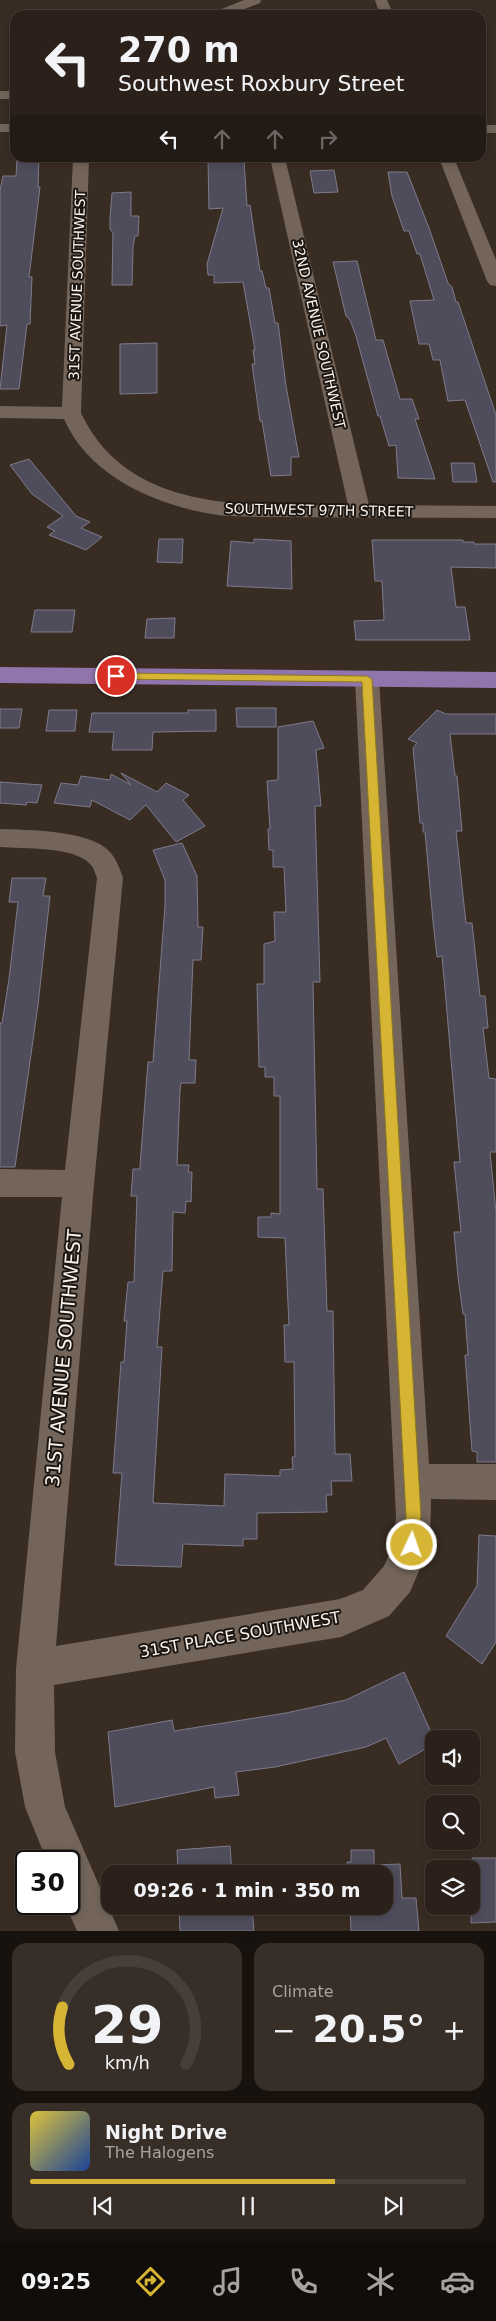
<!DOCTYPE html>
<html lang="en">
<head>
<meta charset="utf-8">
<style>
	:root { --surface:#2b211a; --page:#372e27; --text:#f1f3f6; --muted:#a6a3a2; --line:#473e39; --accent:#d6b534 }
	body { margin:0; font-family:"DejaVu Sans",sans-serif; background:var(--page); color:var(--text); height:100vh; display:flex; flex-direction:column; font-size:19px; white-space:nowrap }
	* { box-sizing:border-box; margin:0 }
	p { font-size:16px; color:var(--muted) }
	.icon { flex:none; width:28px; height:28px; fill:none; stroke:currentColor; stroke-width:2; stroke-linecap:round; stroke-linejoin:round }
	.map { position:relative; height:1931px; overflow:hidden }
	.panel { display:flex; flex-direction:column; gap:12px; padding:12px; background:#18120e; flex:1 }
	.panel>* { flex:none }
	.guide { position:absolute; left:10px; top:10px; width:476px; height:152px; border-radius:15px; box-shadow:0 2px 8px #0003,0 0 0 1px var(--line); background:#2b211a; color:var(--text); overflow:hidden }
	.tools { position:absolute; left:425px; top:1730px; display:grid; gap:10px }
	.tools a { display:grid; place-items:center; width:55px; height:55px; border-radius:10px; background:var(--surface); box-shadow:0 2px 8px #0003,0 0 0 1px var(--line); font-size:25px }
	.speed { position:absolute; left:15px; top:1850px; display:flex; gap:10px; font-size:25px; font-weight:700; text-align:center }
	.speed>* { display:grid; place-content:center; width:65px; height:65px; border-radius:50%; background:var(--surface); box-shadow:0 2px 8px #0003,0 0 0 1px var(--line); line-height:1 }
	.speed .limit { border:2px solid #111; border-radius:8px; background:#fff; color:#111 }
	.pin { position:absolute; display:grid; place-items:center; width:42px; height:42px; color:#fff; margin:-21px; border:2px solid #fff; border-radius:50%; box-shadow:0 1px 5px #0007 }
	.me { position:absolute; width:55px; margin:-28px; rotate:3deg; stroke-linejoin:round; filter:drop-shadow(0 0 4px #0008) }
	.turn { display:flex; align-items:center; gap:18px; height:105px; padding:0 25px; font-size:22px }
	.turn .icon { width:65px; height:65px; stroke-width:2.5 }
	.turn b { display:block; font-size:35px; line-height:42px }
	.lanes { display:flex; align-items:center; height:48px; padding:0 25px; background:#0003; justify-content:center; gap:25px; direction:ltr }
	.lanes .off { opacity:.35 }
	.big { font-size:38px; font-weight:800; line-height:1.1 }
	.panel .tile { flex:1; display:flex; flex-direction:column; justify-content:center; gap:8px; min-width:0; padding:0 18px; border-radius:15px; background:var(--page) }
	.panel .dial { align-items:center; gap:0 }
	.dial svg { height:130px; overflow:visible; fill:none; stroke:var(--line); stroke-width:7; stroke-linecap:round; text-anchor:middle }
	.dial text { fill:var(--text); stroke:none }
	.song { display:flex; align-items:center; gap:15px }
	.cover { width:60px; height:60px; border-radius:8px; background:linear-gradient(135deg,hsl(50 70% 55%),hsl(220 70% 35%)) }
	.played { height:5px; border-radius:2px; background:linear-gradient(90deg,var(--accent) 70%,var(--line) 70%) }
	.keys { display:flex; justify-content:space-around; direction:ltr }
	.heat { display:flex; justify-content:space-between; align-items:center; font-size:28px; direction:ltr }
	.panel .tiles { flex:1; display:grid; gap:12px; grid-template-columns:1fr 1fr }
	.tile:last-child { grid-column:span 2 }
	.trip { position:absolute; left:101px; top:1865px; width:292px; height:50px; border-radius:15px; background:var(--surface); box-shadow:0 2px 8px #0003,0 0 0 1px var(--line); font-weight:800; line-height:50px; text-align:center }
	.tabs { display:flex; height:80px; justify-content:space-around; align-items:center; background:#110d0a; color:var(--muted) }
	.tabs .icon { width:35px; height:35px }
	.tabs .current { color:var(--accent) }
	.tabs b { font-size:22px; color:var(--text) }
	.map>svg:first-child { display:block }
	.building { fill:#4f4d5c; stroke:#7d7b8b }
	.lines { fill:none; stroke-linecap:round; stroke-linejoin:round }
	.minor { fill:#73655a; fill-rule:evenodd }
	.major { fill:#9075ac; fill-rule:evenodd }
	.route { fill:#d6b534; stroke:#8b7622 }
	.labels { text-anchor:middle; stroke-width:4; stroke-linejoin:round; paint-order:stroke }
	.far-street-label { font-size:14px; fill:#fbf2eb; stroke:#1c1612 }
	.street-label { font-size:16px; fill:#fbf2eb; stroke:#1c1612 }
	.near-street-label { font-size:19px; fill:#fbf2eb; stroke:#1c1612 }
</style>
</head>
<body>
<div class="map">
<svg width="496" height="1931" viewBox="0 0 496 1931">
	<rect width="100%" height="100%" fill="#392c23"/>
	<!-- building -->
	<path class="building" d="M17 158H39L38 187H40L29 277H32L30 324H27L19 389H0L7 325 0 326V190L3 176H16Z
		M208 160H244L247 206 250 205 260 271H262L266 288H269L275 323H278L286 386 299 457H291V475L271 476 262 421H260L252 364H255L253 350H255L243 282 214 283V275H208L207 264 223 208 209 209Z
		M334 170 338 192 314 193 310 171Z
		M388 172H407L429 228 448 283 452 287 456 302H458L496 415V482H493L465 400 448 401 440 360H433L429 344H419L410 301 434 300 420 254H417L409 231H404L392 196Z
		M131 192V216H139L138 236H135L133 247 132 285H112L113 233 110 229V219L112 193Z
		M357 261 376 340H383L400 399H412L419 419H415L435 479 398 478 396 445 389 446 380 416H378L356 336 350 320 346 316 333 262Z
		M157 343V393L120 394V344Z
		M29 459 76 516 90 522 81 528 102 537 86 550 49 535 55 531 47 527 63 516 32 494 10 465Z
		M451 463H474L477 482H453Z
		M159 539H183L182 563 157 562Z
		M254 539 291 541 292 589 227 586 231 541 254 543Z
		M372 540H463V542H474V544H496V568L451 567 456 607H465L470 640H356L354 621 384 620 382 581H375Z
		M35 610H75L72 632H31Z
		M175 618 174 638H145L147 619Z
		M236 708H276V727H237Z
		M0 709H22L19 728H0Z
		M49 710H77L75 731H46Z
		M188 710H216V731L153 732 152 750H112L114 732H89L92 713H188Z
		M437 710 446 714H496V734H450L455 776H457L462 831H456L466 923H472L480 996H485L488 1028H483L489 1078 496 1079V1152H490L496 1212V1462H477V1452L472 1451 465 1355H468L465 1314H463L458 1277 454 1232H461L454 1162H460L446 1001 442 956 437 957 433 921 425 832H423V823H420L413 748 417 743 408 739Z
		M313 721 324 748 316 750 321 806H315L320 982H313L317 1189H323L327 1311H333L335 1454H350L352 1481H331L332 1495H326L327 1512 257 1513V1539H243V1546L183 1544 181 1567 115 1565 122 1473H113L121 1362H124L127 1321H124L128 1282H134L137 1196H131L133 1169H140V1166L148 1062H153L165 906V880L153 850 182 843 197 876 198 927H203L201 960H193L189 1060H196L195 1083H181L180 1091 177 1165H189L188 1172H192L191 1202 186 1201 185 1213 173 1212 172 1271H163L157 1347H162L153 1503 224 1506 225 1474 280 1476V1470L293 1469 292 1457H295L294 1362H285L284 1325H289L285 1238 258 1237V1217H271V1213L280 1214V1096H274V1077H265V1067H259L257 984H264V944L275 941 274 912H286L284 867H273V850H269L268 829H270L267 781 278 780V727Z
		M121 773 157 792 166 783 189 795 183 800 205 826 176 842 146 805 130 820 92 800 90 807 54 803 61 783 78 785 81 776 110 780 111 774 131 785Z
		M0 782 42 785 37 803 27 802 26 805 0 803Z
		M12 878H46L43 896H50L38 1005 15 1167H0V1023H2L9 979 18 902H9Z
		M479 1535 496 1536V1642L482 1664 446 1636 477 1586Z
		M404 1672 434 1739V1744L399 1764 386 1738 366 1747 275 1767 236 1772 239 1795 215 1798 214 1787 115 1807 108 1732 172 1720 174 1731 286 1713 346 1700Z
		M230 1846 232 1874H178L177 1850Z
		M351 1850H374V1865L400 1864 402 1898H416L419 1931H351L350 1906H385V1874H348L347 1862H351Z
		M472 1858H496V1922L471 1923Z
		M179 1906H252L254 1931H180Z"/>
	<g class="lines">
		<!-- minor -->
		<path class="minor" d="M244 0H261L260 3 230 15H212L214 12Z
			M375 0H387L394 15H380Z
			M0 91H15V99H0Z
			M0 124H15V132H0Z
			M481 125H496V133H481Z
			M73 158H89L81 413C130 516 253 505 348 505L270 158H285L369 505 496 506V518L257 517C244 516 231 517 218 515 158 506 90 478 64 419L0 418V406L62 407Z
			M439 158H454L496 260V286L490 285 487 281Z
			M367 671 375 674 379 679 429 1464H496V1500L431 1499 430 1545 410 1592 389 1616 341 1637 54 1685 55 1752 65 1807 119 1931H77L65 1904H69V1861H47L25 1807 15 1752 16 1669 62 1197H0V1169L65 1170 97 878C95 873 94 868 90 864 74 846 23 849 0 847V829C27 830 89 830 109 851 116 858 120 869 123 878L94 1184 56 1646 340 1599 363 1590 384 1566 394 1544 396 1516 355 679 359 674Z"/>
		<!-- major -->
		<path class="major" d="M0 667 496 672V688L0 683Z"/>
	</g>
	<!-- route -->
	<path class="route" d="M116 673 367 676 372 679 421 1516 417 1550 412 1552 407 1550 404 1545 406 1516 362 682 113 679V674Z"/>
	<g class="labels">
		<!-- far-street labels -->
		<g class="far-street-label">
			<text transform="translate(77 285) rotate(-88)" y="5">31ST AVENUE SOUTHWEST</text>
			<text transform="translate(319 334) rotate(77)" y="5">32ND AVENUE SOUTHWEST</text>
			<text transform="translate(319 510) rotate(1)" y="5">SOUTHWEST 97TH STREET</text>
		</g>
		<!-- street labels -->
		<g class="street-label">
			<text transform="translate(240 1634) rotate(-10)" y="6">31ST PLACE SOUTHWEST</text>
		</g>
		<!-- near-street labels -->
		<g class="near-street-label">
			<text transform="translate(63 1358) rotate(-85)" y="7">31ST AVENUE SOUTHWEST</text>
		</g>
	</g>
</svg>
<div class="tools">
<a><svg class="icon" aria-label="sound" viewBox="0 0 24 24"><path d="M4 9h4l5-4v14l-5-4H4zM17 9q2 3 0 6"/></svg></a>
<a><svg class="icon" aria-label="search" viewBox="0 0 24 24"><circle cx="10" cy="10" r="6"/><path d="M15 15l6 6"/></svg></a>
<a><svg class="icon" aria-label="layers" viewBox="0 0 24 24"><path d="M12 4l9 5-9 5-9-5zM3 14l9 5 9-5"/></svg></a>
</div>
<div class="speed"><div class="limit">30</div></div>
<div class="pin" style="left:116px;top:676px;background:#d93025"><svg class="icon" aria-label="arrive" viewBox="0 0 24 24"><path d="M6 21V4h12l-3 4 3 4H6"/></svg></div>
<svg class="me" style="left:412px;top:1545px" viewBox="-20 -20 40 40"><circle r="17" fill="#d6b534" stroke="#fff" stroke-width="3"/><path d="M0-11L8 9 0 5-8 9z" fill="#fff"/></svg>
<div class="trip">09:26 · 1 min · 350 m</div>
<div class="guide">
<div class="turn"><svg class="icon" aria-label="left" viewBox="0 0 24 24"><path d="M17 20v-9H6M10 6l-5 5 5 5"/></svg><div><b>270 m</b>Southwest Roxbury Street</div></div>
<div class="lanes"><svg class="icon" aria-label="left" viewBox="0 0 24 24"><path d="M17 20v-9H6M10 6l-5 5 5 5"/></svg><svg class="icon off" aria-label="ahead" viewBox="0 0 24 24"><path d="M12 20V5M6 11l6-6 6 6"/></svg><svg class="icon off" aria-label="ahead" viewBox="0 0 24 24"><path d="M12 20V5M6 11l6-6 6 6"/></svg><svg class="icon off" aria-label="right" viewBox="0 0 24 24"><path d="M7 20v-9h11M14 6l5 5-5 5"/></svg></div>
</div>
</div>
<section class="panel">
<div class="tiles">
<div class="tile dial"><svg viewBox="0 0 100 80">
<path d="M14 69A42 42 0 1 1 86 69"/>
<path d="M14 69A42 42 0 0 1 10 34" stroke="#d6b534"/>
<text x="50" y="56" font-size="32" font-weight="700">29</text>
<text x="50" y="72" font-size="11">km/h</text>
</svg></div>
<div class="tile"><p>Climate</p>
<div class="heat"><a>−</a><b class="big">20.5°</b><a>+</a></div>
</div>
<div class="tile">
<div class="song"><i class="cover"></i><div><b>Night Drive</b><p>The Halogens</p></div></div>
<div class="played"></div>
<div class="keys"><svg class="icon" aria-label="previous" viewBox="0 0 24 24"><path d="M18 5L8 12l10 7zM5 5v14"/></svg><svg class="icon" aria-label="pause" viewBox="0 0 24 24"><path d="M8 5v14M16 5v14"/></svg><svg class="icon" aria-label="next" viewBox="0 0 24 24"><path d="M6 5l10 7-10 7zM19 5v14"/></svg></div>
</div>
</div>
</section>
<nav class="tabs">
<b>09:25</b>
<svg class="icon current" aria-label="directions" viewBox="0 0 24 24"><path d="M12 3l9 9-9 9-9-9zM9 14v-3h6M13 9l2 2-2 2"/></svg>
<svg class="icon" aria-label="music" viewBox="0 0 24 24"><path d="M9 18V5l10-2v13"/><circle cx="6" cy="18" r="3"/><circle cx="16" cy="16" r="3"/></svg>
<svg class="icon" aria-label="phone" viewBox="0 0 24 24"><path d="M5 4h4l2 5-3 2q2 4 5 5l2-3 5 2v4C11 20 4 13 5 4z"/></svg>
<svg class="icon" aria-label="climate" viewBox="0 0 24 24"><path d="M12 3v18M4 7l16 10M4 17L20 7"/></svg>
<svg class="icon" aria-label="car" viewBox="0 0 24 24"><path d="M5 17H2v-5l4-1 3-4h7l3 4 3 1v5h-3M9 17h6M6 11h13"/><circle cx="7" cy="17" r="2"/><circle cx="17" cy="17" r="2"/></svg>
</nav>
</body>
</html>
